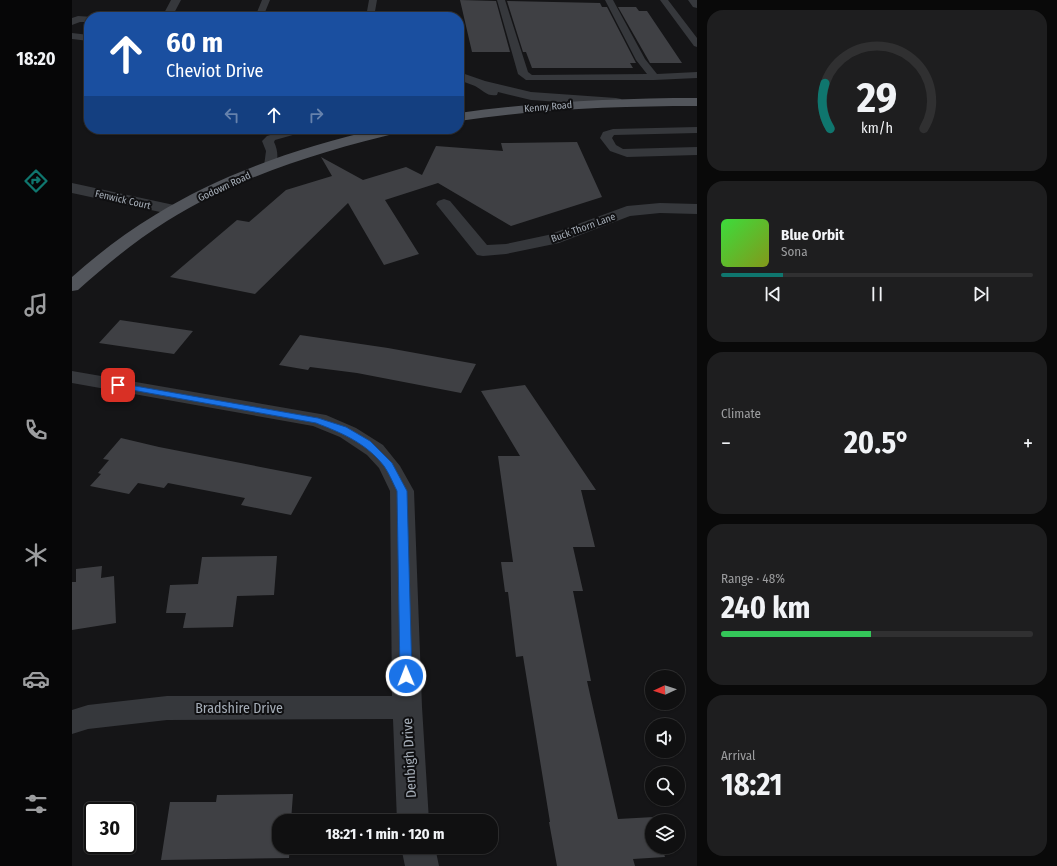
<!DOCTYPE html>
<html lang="en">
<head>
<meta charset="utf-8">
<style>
	:root { --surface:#101011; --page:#1e1e1f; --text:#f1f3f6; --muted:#9c9d9f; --line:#303031; --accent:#0f766e }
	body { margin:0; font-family:"Fira Sans Condensed",sans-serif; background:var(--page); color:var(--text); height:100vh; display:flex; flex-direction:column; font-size:15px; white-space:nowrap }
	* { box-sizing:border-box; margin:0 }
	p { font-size:13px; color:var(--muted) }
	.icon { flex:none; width:22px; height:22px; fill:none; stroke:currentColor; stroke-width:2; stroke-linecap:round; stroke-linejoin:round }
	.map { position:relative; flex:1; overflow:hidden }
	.drawer { display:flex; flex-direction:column; gap:10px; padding:10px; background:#090909; width:360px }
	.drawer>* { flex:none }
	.banner { position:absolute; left:12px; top:12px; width:380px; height:122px; border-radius:16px; box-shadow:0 1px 3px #0004,0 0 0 1px var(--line); background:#1a4fa0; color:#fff; overflow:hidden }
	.needle { width:26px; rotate:267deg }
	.fabs { position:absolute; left:573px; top:670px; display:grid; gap:8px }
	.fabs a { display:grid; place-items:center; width:40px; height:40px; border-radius:50%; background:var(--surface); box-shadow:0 1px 3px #0004,0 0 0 1px var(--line); font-size:20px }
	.speed { position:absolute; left:12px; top:802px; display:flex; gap:8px; font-size:20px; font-weight:700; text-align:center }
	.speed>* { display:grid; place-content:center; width:52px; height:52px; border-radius:50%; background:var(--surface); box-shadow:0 1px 3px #0004,0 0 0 1px var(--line); line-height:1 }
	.speed .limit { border:2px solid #111; border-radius:6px; background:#fff; color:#111 }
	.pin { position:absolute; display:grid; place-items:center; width:34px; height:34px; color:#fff; margin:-17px; border-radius:8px; box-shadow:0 2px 6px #0006 }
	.me { position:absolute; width:44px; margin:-22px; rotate:359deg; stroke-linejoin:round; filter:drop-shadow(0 0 3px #0008) }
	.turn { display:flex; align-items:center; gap:14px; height:84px; padding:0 16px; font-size:18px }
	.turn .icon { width:52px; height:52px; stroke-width:2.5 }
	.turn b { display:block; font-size:28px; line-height:34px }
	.lanes { display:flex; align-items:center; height:38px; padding:0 16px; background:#0003; justify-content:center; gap:20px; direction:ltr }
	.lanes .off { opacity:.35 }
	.big { font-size:30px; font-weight:700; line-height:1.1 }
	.drawer .card { flex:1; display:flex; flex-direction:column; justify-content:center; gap:6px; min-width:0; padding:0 14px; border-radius:16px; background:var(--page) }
	.drawer .dial { align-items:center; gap:0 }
	.dial svg { height:104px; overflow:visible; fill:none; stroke:var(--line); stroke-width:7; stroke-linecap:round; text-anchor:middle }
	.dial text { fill:var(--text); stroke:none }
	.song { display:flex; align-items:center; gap:12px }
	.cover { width:48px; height:48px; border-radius:6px; background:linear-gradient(135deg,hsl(120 70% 55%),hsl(70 70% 35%)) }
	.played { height:4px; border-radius:2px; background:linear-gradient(90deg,var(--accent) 20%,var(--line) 20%) }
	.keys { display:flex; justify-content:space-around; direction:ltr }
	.heat { display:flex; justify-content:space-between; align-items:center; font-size:22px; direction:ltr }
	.charge { height:6px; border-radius:3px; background:linear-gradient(90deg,#34c759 48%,var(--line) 0) }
	.trip { position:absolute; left:200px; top:814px; width:226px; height:40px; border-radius:16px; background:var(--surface); box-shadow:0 1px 3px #0004,0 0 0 1px var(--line); font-weight:700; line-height:40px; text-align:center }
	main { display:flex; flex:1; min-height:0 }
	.tabs { display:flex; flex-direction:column; width:72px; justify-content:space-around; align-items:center; background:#060607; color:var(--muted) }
	.tabs .icon { width:28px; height:28px }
	.tabs .selected { color:var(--accent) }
	.tabs b { font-size:18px; color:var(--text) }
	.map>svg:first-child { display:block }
	.building { fill:#3f4044 }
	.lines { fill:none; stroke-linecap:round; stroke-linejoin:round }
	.lane { fill:#36383c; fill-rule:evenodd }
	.street { fill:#36383c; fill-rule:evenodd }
	.primary { fill:#52555b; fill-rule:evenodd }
	.route { fill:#1a73e8; stroke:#114b97 }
	.labels { text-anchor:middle; stroke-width:4; stroke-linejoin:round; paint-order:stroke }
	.far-street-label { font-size:10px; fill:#a6aeb8; stroke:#101012 }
	.near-street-label { font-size:14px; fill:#a6aeb8; stroke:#101012 }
</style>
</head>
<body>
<main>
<nav class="tabs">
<b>18:20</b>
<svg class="icon selected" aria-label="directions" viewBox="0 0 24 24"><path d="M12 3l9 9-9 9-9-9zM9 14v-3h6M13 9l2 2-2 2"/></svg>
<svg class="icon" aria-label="music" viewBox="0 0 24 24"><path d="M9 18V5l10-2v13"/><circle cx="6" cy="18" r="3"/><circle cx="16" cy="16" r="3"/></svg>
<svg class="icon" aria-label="phone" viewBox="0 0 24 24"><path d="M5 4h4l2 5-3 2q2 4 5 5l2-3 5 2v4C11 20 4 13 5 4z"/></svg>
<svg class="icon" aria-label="climate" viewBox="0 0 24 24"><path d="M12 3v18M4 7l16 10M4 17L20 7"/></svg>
<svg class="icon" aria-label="car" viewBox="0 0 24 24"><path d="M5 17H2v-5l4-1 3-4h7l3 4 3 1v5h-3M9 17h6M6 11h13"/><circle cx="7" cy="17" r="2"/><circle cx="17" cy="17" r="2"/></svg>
<svg class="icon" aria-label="filters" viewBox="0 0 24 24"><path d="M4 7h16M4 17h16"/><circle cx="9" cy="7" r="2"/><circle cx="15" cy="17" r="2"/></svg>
</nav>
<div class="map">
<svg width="625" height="866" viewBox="0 0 625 866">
	<rect width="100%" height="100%" fill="#151517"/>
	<!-- building -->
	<path class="building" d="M388 0 424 1 438 52H400Z
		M435 1 528 3 530 7H535L564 63H558L561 68H460L454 52H451Z
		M546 7H564L567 11H575L610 63H578Z
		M505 142 530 197 439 226 366 183 313 200 347 254 312 265 276 203 183 294 98 277 165 220 177 222 214 190 260 176 249 157 291 180 334 167 350 175 364 146 431 151 429 143Z
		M48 320 121 331 102 354 27 343Z
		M228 335 316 348 404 364 389 393 285 373 238 367 236 370 207 365Z
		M453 385 524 490H509L523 547H501L511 591H501L519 681H515L546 819 582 817 583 821H580V847H590L593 857 561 859 563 866H485L477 822H478L451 656 444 657 436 592H433L429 562H441L426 456H448L409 391Z
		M49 438 87 447 240 477 219 515 169 505 173 498 96 483 92 488 66 483 57 494 18 486 29 474 26 473 37 460 31 459Z
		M205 556 202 595 165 596 161 627 111 628 114 613H94L98 585 126 584 130 557Z
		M30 566 29 578 42 576 44 623 0 630V582H4V569Z
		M221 794 219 821H207V847H218L217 858 89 860 98 802H144L145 795Z"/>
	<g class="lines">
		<!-- lane -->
		<path class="lane" d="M190 0H198L191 17H183Z
			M297 0H305L302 17H294Z
			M425 0H433L456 72 460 75 575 74 564 60 533 0H541L573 59 585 74 625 72V78L582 80H454L446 74Z
			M588 0H596L625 38V47L622 46Z
			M625 127V133L542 135 540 138 544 145 551 149 625 147V155L555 157 538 151 528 138 531 132 541 129Z
			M218 129H237L235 131 203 140 202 142C206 150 207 160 202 169H194L192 166 194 151 190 141 195 136Z"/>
		<!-- street -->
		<path class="street" d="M99 0H109L100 17H90Z
			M616 0H625V8L621 7Z
			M6 16 21 17H17V22H8L0 25V18Z
			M0 33 17 35V41L0 39Z
			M387 72 413 81 459 92 544 98 549 99 551 102 549 105 544 106 459 100 426 92 425 95C415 97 411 90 403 86 398 84 392 82 387 80Z
			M0 183 102 205 108 207 110 210 108 213 102 215 0 193Z
			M372 199 378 201 415 245 434 244 476 235 555 206 588 203 625 204V214L588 213 558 216 487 243 434 254 411 256 405 255 364 204 366 201Z
			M0 371 254 415 284 428 311 445 328 466 342 491 350 707 357 821H325L321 719 95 720 16 729 0 734V710L16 705 95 696H320L318 491 307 468 295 455 268 437 241 426 0 383Z
			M329 847H363L367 866H333Z"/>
		<!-- primary -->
		<path class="primary" d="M625 98V106C545 106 466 109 387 121V113C466 102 545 98 625 98Z
			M306 129H331L329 132C247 152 167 176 95 221 63 241 34 265 6 290L0 291V277C26 254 53 233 83 215 151 173 229 147 306 129Z"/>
	</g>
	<!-- route -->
	<path class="route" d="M46 383 246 418 274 427 298 441 320 463 335 491 340 676 338 679 334 681 330 679 328 676 325 491C321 483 317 473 312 466 294 443 270 433 244 423L43 387 42 385Z"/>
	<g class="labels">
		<!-- far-street labels -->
		<g class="far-street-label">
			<text transform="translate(476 106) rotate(-5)" y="4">Kenny Road</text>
			<text transform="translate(152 186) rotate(-25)" y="4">Godown Road</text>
			<text transform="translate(51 199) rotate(13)" y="4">Fenwick Court</text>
			<text transform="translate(511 227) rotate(-20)" y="4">Buck Thorn Lane</text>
		</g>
		<!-- near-street labels -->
		<g class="near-street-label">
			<text x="167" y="713">Bradshire Drive</text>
			<text transform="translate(337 758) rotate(-93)" y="5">Denbigh Drive</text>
		</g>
	</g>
</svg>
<div class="fabs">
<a><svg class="needle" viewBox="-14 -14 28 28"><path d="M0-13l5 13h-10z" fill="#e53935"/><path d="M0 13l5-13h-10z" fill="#9c9d9f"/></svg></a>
<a><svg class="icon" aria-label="sound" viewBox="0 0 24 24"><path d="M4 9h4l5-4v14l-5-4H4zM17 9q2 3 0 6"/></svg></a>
<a><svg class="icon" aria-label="search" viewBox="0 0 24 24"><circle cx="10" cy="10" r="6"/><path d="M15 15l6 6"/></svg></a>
<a><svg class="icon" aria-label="layers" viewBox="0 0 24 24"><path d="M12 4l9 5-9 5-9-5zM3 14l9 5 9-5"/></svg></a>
</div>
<div class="speed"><div class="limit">30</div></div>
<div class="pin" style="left:46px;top:385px;background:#d93025"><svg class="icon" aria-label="arrive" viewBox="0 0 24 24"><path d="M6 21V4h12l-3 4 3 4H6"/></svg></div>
<svg class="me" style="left:334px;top:676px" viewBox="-20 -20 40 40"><circle r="17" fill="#1a73e8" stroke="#fff" stroke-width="3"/><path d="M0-11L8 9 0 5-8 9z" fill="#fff"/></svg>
<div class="trip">18:21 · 1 min · 120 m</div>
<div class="banner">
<div class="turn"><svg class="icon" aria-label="ahead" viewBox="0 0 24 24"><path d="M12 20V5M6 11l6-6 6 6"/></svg><div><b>60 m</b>Cheviot Drive</div></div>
<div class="lanes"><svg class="icon off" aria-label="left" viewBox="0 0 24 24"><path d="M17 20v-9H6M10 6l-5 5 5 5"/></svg><svg class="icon" aria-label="ahead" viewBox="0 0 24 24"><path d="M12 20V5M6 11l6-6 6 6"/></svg><svg class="icon off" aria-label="right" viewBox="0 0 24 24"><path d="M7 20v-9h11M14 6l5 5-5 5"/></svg></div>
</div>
</div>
<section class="drawer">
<div class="card dial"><svg viewBox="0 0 100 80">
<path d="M14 69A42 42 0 1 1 86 69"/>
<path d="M14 69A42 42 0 0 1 10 34" stroke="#0f766e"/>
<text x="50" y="56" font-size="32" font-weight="700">29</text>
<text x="50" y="72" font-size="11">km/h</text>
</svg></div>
<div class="card">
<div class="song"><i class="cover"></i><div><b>Blue Orbit</b><p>Sona</p></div></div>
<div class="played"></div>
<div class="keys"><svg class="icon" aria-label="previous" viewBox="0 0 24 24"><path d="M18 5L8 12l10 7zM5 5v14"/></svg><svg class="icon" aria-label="pause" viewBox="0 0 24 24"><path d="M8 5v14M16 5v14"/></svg><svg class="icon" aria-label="next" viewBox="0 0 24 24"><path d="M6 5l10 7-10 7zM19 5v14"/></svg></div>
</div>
<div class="card"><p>Climate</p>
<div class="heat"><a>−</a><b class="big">20.5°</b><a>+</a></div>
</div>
<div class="card"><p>Range · 48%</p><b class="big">240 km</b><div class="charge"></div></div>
<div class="card"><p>Arrival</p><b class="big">18:21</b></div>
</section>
</main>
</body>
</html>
